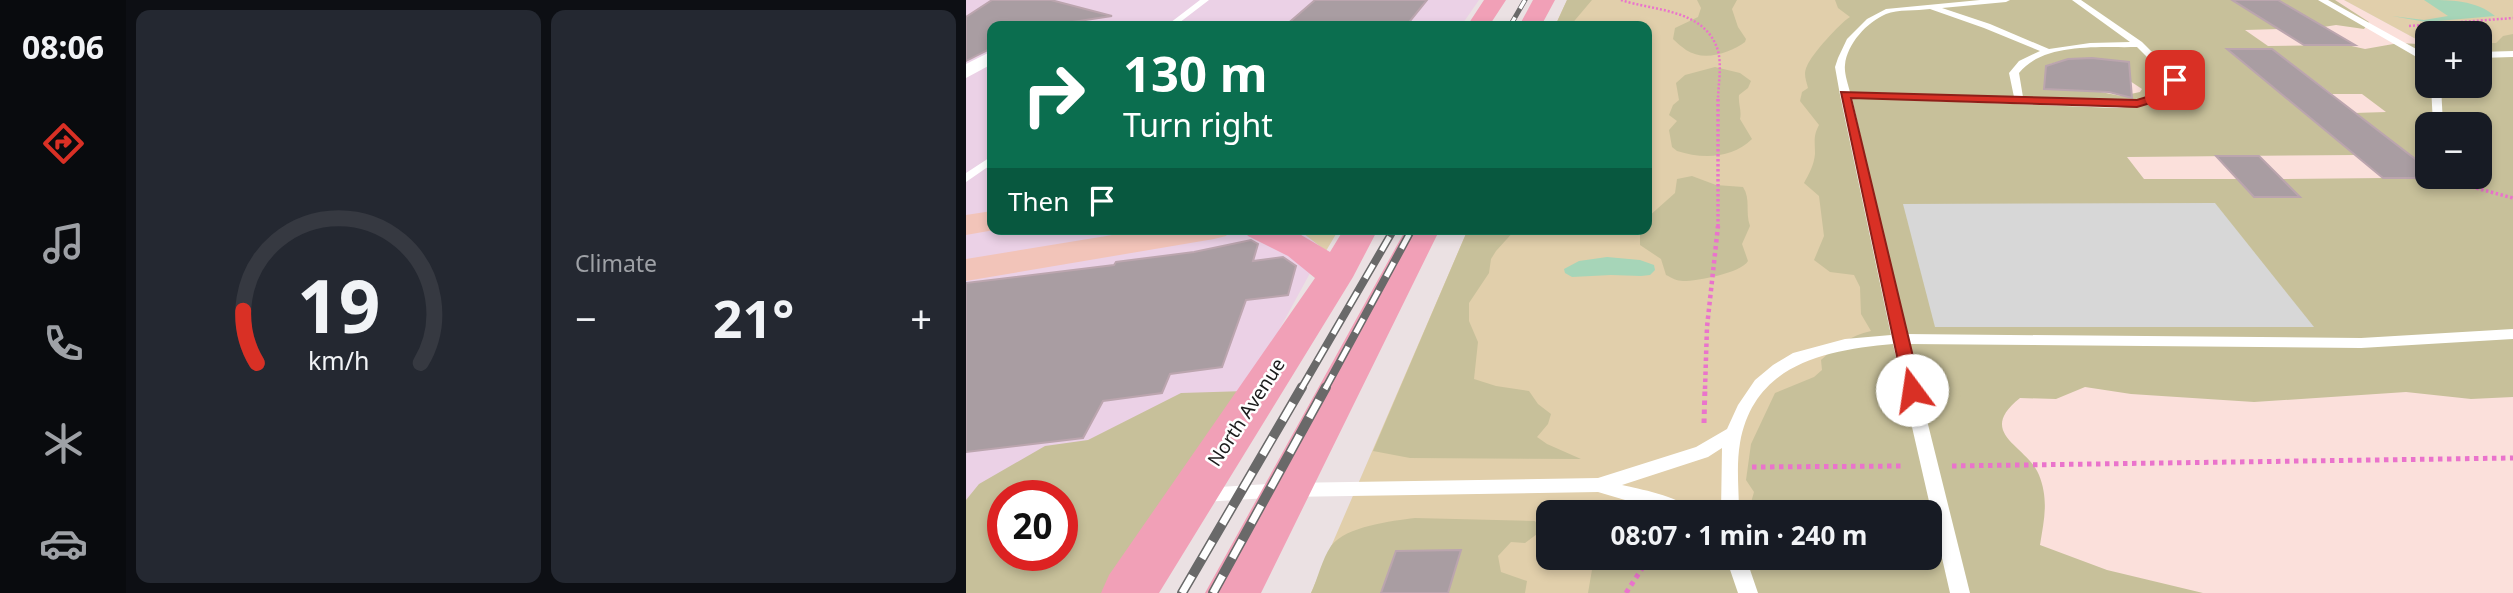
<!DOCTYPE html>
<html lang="en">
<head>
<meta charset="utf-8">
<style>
	:root { --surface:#171b24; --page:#242831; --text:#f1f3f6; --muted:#9ea1a6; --line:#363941; --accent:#d93025 }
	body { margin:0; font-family:"Noto Sans",sans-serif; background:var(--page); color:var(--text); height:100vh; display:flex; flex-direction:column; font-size:26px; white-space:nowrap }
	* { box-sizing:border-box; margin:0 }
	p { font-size:23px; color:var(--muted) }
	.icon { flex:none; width:38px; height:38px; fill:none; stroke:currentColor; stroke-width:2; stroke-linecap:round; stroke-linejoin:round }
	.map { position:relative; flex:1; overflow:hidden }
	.panel { display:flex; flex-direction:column; gap:10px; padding:10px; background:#0d0f14; width:840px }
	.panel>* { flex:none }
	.hud { position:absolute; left:21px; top:21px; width:665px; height:214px; border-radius:14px; box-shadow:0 4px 10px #0003; background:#0b6e4f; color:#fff; overflow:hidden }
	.buttons { position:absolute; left:1449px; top:21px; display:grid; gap:14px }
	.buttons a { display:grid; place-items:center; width:77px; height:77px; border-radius:14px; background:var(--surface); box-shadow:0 4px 10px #0003; font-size:35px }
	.speed { position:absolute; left:21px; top:480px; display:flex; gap:14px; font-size:35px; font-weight:700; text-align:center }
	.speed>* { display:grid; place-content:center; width:91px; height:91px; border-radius:50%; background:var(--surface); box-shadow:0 4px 10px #0003; line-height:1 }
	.speed .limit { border:10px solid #d22; background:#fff; color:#111 }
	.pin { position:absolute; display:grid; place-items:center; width:60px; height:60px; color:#fff; margin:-30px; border-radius:14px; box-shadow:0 4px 10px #0006 }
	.me { position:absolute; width:77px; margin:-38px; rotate:346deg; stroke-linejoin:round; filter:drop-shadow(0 0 5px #0008) }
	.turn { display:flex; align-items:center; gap:24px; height:147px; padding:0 21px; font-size:32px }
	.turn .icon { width:91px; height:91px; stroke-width:2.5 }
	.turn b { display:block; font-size:49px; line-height:60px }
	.then { display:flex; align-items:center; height:66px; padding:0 21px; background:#0003; gap:14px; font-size:26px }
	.big { font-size:52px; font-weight:700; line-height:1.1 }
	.panel .card { flex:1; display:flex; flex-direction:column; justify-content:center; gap:10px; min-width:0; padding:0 24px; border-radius:14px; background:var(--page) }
	.panel .dial { align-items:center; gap:0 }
	.dial svg { height:182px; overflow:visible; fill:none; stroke:var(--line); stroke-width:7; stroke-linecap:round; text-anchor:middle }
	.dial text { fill:var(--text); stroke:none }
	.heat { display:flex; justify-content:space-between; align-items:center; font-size:38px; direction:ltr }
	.panel .tiles { flex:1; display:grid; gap:10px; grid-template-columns:repeat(2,1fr) }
	.trip { position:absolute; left:570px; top:500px; width:406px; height:70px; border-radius:14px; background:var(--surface); box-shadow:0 4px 10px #0003; font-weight:700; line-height:70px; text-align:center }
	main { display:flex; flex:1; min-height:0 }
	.menu { display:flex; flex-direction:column; width:126px; justify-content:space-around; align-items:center; background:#090b0e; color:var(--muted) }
	.menu .icon { width:49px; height:49px }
	.menu .current { color:var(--accent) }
	.menu b { font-size:32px; color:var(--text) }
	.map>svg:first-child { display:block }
	.commercial { fill:#ebd1e6; fill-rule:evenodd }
	.education { fill:#fbe0db; fill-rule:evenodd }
	.grass { fill:#e1cfab; fill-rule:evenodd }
	.forest { fill:#c7c09a; fill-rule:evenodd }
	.parking { fill:#d7d7d7 }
	.water { fill:#a6d5b8 }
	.building { fill:#a99da2; stroke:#bba5ae; stroke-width:2 }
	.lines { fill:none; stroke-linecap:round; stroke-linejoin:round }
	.path-far3 { stroke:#ea73cc; stroke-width:2.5; stroke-dasharray:2 2; stroke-linecap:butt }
	.path-far2 { stroke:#ea73cc; stroke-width:3.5; stroke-dasharray:2.5 2.5; stroke-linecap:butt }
	.path-far1 { stroke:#ea73cc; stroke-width:4.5; stroke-dasharray:3.5 3.5; stroke-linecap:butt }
	.path { stroke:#ea73cc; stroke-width:5; stroke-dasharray:4.5 4.5; stroke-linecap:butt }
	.lane { fill:#fff; fill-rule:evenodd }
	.street { fill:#fff; fill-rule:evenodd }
	.secondary { fill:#f2c4b9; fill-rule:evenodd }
	.primary { fill:#f1a0b7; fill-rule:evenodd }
	.rail-far2-casing { stroke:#696969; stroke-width:5 }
	.rail-far1-casing { stroke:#696969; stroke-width:8 }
	.rail-casing { stroke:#696969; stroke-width:10 }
	.rail-far2 { stroke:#fff; stroke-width:3.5; stroke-dasharray:10; stroke-linecap:butt }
	.rail-far1 { stroke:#fff; stroke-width:5; stroke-dasharray:16; stroke-linecap:butt }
	.rail { stroke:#fff; stroke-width:7; stroke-dasharray:20; stroke-linecap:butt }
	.route { fill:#d93025; stroke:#8d1f18; stroke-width:2 }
	.labels { text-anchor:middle; stroke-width:5; stroke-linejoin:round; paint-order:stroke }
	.street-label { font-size:19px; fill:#1b1b1b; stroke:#fff }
</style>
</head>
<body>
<main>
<nav class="menu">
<b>08:06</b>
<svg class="icon current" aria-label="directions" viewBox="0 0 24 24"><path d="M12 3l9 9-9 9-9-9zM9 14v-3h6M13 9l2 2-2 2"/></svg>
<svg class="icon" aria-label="music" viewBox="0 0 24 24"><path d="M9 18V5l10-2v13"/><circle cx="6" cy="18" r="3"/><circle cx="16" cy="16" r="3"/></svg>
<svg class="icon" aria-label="phone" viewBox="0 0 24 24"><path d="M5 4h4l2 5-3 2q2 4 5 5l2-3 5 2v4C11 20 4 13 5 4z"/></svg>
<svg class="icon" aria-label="climate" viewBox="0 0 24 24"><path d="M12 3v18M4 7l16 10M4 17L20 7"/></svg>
<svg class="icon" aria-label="car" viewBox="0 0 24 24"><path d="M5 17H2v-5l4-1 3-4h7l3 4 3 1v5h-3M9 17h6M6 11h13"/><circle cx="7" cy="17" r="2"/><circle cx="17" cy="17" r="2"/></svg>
</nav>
<section class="panel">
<div class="tiles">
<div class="card dial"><svg viewBox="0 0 100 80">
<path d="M14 69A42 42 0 1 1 86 69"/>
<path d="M14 69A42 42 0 0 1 8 46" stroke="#d93025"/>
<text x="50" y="56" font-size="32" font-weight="700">19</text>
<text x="50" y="72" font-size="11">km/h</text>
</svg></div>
<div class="card"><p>Climate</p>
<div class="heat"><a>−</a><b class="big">21°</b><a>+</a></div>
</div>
</div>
</section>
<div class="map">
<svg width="1547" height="593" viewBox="0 0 1547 593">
	<rect width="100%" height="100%" fill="#ebe1e3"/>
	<!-- commercial -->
	<path class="commercial" d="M0 0H513L495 26H26V229H368L280 391 146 593H0ZM37 495H96V555H37Z"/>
	<!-- education -->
	<path class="education" d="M1079 0H1378L1461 45V86H1514L1547 46V593H1017ZM1461 124H1514V177H1461Z"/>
	<!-- grass -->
	<path class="grass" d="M601 0H1079L1017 593H345L502 229H681V26H589ZM583 513H964V558H583Z
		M1378 0H1547V46H1514V33H1461V45Z
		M339 229H373L360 251 333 230Z"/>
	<!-- forest -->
	<path class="forest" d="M601 0H626L604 26H589Z
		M731 0H771L766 9 772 27 780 39 779 42C764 53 738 62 720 50 716 47 711 43 707 39L709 28 732 17 735 8Z
		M869 0H1369L1403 22 1398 29 1370 25 1351 28 1279 30 1302 46 1381 45 1399 49 1433 43 1452 44 1461 50V86H1514V43H1530L1537 36 1547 34V397L1505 399 1440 392 1288 402 1165 394 1119 387 1090 399 1054 398C1009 434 1061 445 1073 475 1083 500 1078 520 1074 545L1141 570 1237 593H622L628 558H964V513H782L788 492 780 480 785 444 809 393 848 377 856 370 855 360C871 345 884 336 905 331L895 314 894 287 888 275 864 272 848 260 858 236 853 196 838 183C843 174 848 165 849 154 849 142 847 136 853 125L834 101 836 92 842 88C840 80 837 74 841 66 846 54 873 24 884 17L872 8ZM1263 49H1306L1366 94H1396L1420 112 1388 113 1461 168V124H1514V177L1316 179 1333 197 1271 179H1178L1161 157 1390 155ZM1126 58 1163 62 1164 81 1176 89 1174 92 1155 96 1079 81 1084 64 1102 59Z
		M749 67 774 73 785 81 782 88 773 95C772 104 776 111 774 119L786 139C766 159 736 159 711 151L706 147 703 130 711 121 703 115 707 105 713 100 710 83 719 75Z
		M726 176 750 185 777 187C785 199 779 212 784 226L776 244 782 261C775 273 732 281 717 281 711 281 706 278 700 275L695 259 674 245V229H681L682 217 709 193 711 179Z
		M502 229H550L530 251 525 259 523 273 503 303V321L512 342 508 379 530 386 563 391 572 404 585 414 582 424 571 437 581 444 615 459 444 458 407 451Z
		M280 391 146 593H0V500L13 484 79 446 122 440 215 393ZM37 495H96V555H37Z
		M449 518 569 521 575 531 559 543 545 542 532 556 535 572 561 581 559 593H345C352 578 356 559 365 546 380 526 426 521 449 518Z"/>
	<!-- parking -->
	<path class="parking" d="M1249 203 1348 327H969L937 204Z"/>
	<!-- water -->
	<path class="water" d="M1458 0C1485 0 1510 0 1529 16L1460 22 1426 16 1458 20 1482 16Z
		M641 257 674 260 688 265 689 270 684 275 675 276 645 275 606 277 599 273 598 269 613 261Z"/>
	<!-- building -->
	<path class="building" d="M26 0H85L146 16 80 26H26V48L0 61V17Z
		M349 0H461L440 26H319Z
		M1266 0H1312L1389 45H1338Z
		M1261 49H1306L1461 168V177L1466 178H1417Z
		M1126 58 1163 62 1166 98 1143 92 1078 89 1080 66 1102 59Z
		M1250 156H1293L1334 197H1288Z
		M285 240 292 244 287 261 317 257 330 266 322 295 280 300 256 367 204 374 196 393 137 401 117 438 0 452V283L148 265 150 262 228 252Z
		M495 550 482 593H415L430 551Z"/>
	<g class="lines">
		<!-- path-far3 -->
		<path class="path-far3" d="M655 0C688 11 740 9 752 51 756 66 752 86 752 101
			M1443 26 1547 18"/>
		<!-- path-far2 -->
		<path class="path-far2" d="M752 99V228
			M1491 183 1547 198"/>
		<!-- path-far1 -->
		<path class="path-far1" d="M739 389 741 327 752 226"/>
		<!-- path -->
		<path class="path" d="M738 423 739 387
			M986 466 1547 458
			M786 467 939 466
			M660 593 683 558"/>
		<!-- lane -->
		<path class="lane" d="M234 0H243L209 26H200Z
			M1014 0H1044L1040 2 976 8 1024 24 1083 49 1124 43 1164 42 1106 0H1115L1176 42 1214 80C1205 106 1175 106 1151 108L886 98 939 334 1395 338 1547 329V339L1395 348 942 344 1004 593H984L927 344C859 350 788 364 774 443 770 466 773 490 773 513H755L756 448 742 457 656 485C673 489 719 497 727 513H703L632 492 320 497 237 502 231 500 228 495 231 490 237 488 320 483 632 478 730 447 761 429 772 405 789 380 807 365 827 353 879 339 925 335 874 95 869 67 872 58 881 39 901 19 920 9ZM964 9 1018 28 1074 51 1053 61 1043 73 1048 97 884 92C882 84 878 73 879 65 881 44 901 22 920 14 932 9 950 11 964 9ZM1171 47 1204 80C1203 83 1202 88 1200 90 1179 111 1087 99 1057 97L1053 73C1078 42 1134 48 1171 47Z
			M1352 0H1362L1461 55V66L1458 65 1454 59Z
			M1547 51V57L1514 58V52Z
			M1465 86H1475L1477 124H1467Z
			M26 156V164L0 182V173Z
			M1468 177H1480V178L1474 181Z
			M760 558H780L792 593H772Z"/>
		<!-- street -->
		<path class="street" d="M26 51V64L0 78V64Z"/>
		<!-- secondary -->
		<path class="secondary" d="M26 211V229H34L0 235V215Z
			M183 229H265L260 236 248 239 0 281V259Z"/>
		<!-- primary -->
		<path class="primary" d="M518 0H540L523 26H501Z
			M567 0H589L575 26H553Z
			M277 229H325L364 252 378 229H412L387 277 193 593H135L143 575 349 278 322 256 282 236Z
			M440 229H474L295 593H239Z"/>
		<!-- rail-far2 casing -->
		<g class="rail-far2-casing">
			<path id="rail-far2" d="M544 26 559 0"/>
		</g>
		<!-- rail-far1 casing -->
		<g class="rail-far1-casing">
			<path id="rail-far1" d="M335 389 428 229
				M359 389 446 229"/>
		</g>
		<!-- rail casing -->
		<g class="rail-casing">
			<path id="rail" d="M216 593 336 387
				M247 593 360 387"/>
		</g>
		<!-- rail-far2 -->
		<use href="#rail-far2" class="rail-far2"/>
		<!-- rail-far1 -->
		<use href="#rail-far1" class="rail-far1"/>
		<!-- rail -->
		<use href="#rail" class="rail"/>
	</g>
	<!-- route -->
	<path class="route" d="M1209 77 1214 80 1205 97 1171 107 885 98 955 390 952 394H939L875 92 1171 100 1197 92 1205 78Z"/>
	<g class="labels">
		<!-- street labels -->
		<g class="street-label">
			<text transform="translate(280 412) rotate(-57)" y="7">North Avenue</text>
		</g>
	</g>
</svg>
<div class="buttons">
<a>+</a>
<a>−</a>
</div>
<div class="speed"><div class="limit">20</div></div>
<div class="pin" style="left:1209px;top:80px;background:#d93025"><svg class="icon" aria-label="arrive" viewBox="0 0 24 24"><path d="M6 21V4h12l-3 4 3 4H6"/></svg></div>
<svg class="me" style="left:946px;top:390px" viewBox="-20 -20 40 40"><circle r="19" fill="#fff"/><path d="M0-13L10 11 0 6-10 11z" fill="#d93025"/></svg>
<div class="trip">08:07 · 1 min · 240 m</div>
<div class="hud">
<div class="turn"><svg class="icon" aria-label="right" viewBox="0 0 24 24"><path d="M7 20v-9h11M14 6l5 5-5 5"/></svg><div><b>130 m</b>Turn right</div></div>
<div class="then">Then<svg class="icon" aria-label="arrive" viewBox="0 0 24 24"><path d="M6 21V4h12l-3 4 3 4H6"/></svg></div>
</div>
</div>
</main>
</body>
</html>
